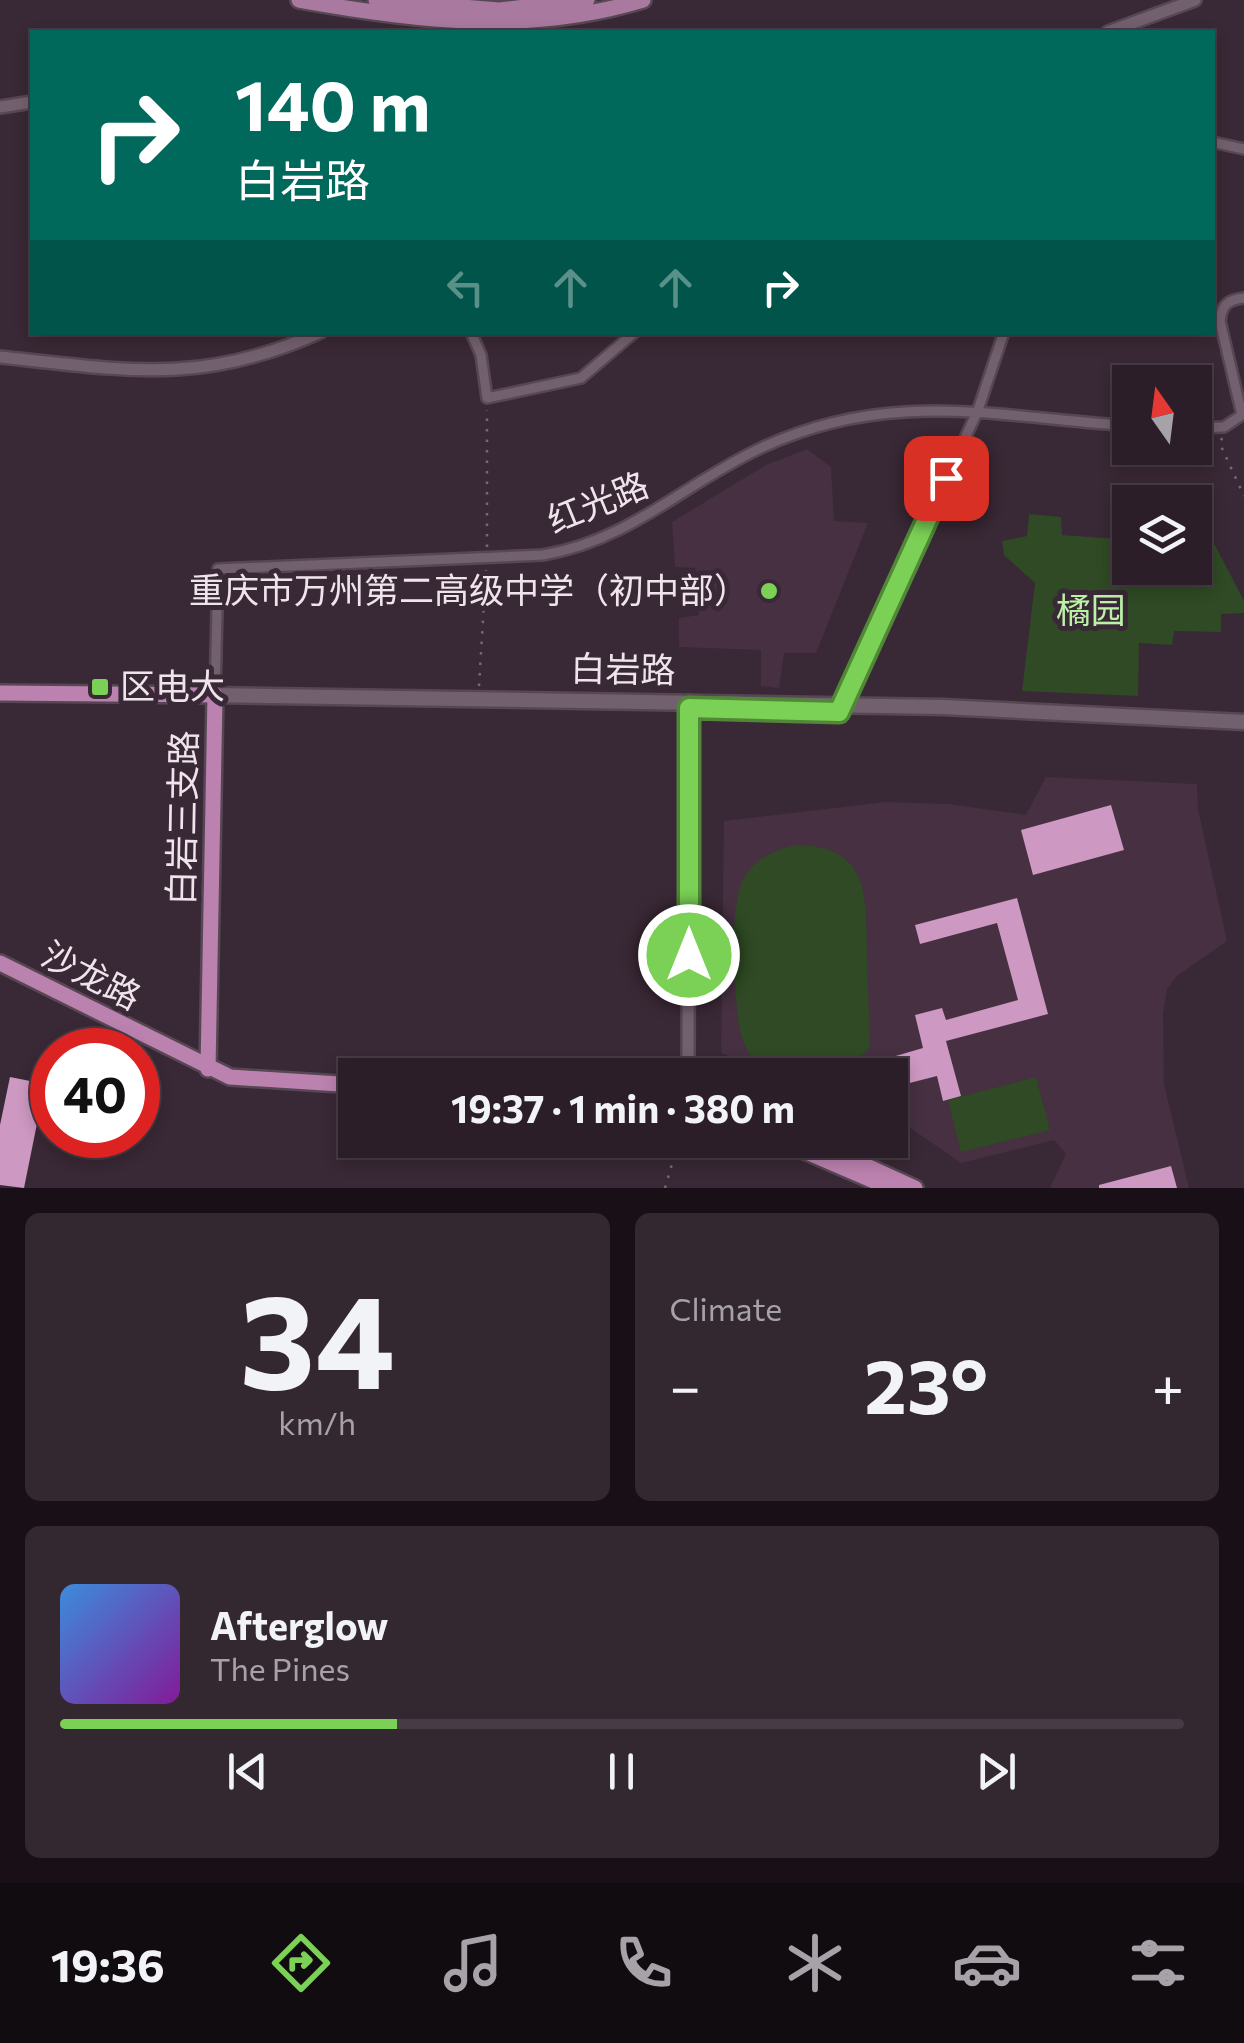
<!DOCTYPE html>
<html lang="en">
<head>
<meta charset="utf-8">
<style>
	:root { --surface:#2b1e28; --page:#332730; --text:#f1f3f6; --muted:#a6a2a8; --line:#473c45; --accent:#7bd155 }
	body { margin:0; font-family:Commissioner,"Noto Sans SC",sans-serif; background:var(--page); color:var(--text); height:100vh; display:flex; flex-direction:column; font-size:38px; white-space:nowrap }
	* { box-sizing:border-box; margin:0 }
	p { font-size:32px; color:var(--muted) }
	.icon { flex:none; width:55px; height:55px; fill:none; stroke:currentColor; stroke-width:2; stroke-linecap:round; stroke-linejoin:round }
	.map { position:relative; height:1188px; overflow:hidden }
	.panel { display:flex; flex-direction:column; gap:25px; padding:25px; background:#181016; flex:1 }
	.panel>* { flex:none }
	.banner { position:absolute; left:30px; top:30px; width:1185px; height:305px; border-radius:0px; box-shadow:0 5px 15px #0003,0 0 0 2px var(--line); background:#00695c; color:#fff; overflow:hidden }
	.needle { width:65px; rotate:346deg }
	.tools { position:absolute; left:1112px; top:365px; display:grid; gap:20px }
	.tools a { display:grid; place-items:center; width:100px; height:100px; border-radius:0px; background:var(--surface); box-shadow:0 5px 15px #0003,0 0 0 2px var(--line); font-size:50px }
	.speed { position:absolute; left:30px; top:1028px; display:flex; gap:20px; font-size:50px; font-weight:700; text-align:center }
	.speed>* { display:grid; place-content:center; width:130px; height:130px; border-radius:50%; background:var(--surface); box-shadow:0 5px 15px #0003,0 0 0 2px var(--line); line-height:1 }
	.speed .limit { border:15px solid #d22; background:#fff; color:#111 }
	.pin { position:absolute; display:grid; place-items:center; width:85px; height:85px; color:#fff; margin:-42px; border-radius:20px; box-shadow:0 5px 15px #0006 }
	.me { position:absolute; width:110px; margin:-55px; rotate:0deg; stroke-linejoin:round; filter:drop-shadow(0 0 8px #0008) }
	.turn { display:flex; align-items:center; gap:35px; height:210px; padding:0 40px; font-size:45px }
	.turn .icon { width:130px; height:130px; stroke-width:2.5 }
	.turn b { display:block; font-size:70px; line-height:85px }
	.lanes { display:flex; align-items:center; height:95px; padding:0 40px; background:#0003; justify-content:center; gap:50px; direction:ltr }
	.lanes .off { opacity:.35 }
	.big { font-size:75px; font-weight:700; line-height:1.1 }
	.panel .tile { flex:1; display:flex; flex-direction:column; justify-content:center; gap:15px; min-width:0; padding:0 35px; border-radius:15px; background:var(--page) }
	.panel .dial { align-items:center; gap:0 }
	.dial b { font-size:130px; line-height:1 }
	.song { display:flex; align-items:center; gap:30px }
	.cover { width:120px; height:120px; border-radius:15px; background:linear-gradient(135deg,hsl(210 70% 55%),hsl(290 70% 35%)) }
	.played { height:10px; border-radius:5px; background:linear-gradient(90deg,var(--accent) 30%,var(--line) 30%) }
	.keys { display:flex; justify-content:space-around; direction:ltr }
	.heat { display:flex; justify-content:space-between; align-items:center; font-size:55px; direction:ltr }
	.panel .tiles { flex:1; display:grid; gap:25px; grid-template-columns:1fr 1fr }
	.tile:last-child { grid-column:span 2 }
	.trip { position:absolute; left:338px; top:1058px; width:570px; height:100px; border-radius:0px; background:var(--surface); box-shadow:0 5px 15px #0003,0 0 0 2px var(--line); font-weight:700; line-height:100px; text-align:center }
	.tab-bar { display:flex; height:160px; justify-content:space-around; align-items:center; background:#110c10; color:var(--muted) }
	.tab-bar .icon { width:70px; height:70px }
	.tab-bar .on { color:var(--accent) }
	.tab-bar b { font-size:45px; color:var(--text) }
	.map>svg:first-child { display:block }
	.built { fill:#463041 }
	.green { fill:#2f4a24 }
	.building { fill:#cd98c1 }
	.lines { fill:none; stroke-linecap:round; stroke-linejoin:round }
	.minor-casing { stroke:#564753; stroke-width:14 }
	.tertiary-casing { stroke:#564753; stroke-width:16 }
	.secondary-casing { stroke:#564753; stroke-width:19 }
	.primary-casing { stroke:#564753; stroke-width:20 }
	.trunk-casing { stroke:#564753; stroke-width:20 }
	.path { stroke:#786974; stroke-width:2.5; stroke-dasharray:2.5 8; stroke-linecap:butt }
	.minor { stroke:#73606f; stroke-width:9 }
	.tertiary { stroke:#73606f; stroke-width:11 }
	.secondary { stroke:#73606f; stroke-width:14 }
	.primary { stroke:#a9799f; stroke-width:15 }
	.trunk { stroke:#bb82af; stroke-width:15 }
	.route-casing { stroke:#508837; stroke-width:25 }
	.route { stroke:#7bd155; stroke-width:18 }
	.poi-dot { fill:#7bd155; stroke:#392835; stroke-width:4 }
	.labels { text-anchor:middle; stroke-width:10; stroke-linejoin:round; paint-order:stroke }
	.street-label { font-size:35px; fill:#efe4ec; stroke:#392835 }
	.poi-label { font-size:35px; fill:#efe4ec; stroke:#392835; text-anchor:end }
	.park-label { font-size:35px; fill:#bbf1a7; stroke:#392835 }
</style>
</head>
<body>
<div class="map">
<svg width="1244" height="1188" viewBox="0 0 1244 1188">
	<rect width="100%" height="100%" fill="#392835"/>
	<!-- built -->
	<path class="built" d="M807 449 831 467 834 521 868 523 816 653H784L779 688 761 686V650L679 647V618L699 615 696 568 675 567 672 522 766 465Z
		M1046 777 1197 784 1198 809 1227 941 1177 976 1167 989 1163 1014 1164 1084 1189 1188H1050L1066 1154 1054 1140 961 1163 906 1125V1103H890V1075H775L721 1053 724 821 886 802 948 804 1026 815Z"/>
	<!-- green -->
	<path class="green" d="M1029 514 1061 517 1062 535 1130 540V568H1195V544L1215 545 1244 601V613L1221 614V632L1174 631 1172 645 1139 643 1138 696 1022 691 1035 583 1004 555 1002 541 1027 536Z
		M796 845C871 846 866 897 867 955 868 986 869 1017 870 1048L841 1075C819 1075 783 1082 764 1069 752 1061 743 1045 740 1030 734 999 728 901 745 876 757 857 775 850 796 845Z
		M1036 1077 1050 1130 961 1152 948 1100Z"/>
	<!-- building -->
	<path class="building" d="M1111 805 1124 850 1033 875 1021 830Z
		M1017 898 1048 1014 946 1041 961 1096 943 1101 937 1076 890 1088V1075H871L882 1060 923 1048 915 1015 942 1008 946 1020 1018 1000 997 923 920 944 915 925Z
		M10 1077 45 1084 24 1188 0 1185V1125Z
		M1171 1166 1177 1188H1099V1185Z"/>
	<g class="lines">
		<!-- minor casing -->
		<g class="minor-casing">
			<path id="minor" d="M1212 142 1244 149
				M471 332 481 355 487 398 581 378 635 332
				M1195 428 1224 427 1242 415 1220 321C1222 304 1228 300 1244 298
				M215 695 218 569 543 555C629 541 685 483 761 448 890 388 996 417 1130 426
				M839 712 978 410 1004 332"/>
		</g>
		<!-- tertiary casing -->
		<g class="tertiary-casing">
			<path id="tertiary" d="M1108 32 1195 0
				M0 107 32 102
				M0 357C125 370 201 386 321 332
				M688 1075 689 701"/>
		</g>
		<!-- secondary casing -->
		<g class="secondary-casing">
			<path id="secondary" d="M215 695 943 707 1244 722"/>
		</g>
		<!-- primary casing -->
		<g class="primary-casing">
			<path id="primary" d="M299 0C415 21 528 35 643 0
				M376 0 499 10 587 0"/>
		</g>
		<!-- trunk casing -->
		<g class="trunk-casing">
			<path id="trunk" d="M0 693 215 695 208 1069
				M0 963 230 1077 355 1085
				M779 1140 890 1188
				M810 1140 915 1188"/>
		</g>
		<!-- path -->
		<path class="path" d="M1222 438 1220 444 1244 496
			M487 547V410
			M479 686 486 570
			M665 1188 679 1140"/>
		<!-- minor -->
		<use href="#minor" class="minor"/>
		<!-- tertiary -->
		<use href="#tertiary" class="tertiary"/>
		<!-- secondary -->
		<use href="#secondary" class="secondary"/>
		<!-- primary -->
		<use href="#primary" class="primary"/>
		<!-- trunk -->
		<use href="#trunk" class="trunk"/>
	</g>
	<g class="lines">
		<!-- route casing -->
		<g class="route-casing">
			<path id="route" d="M689 955V708L839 712 946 478"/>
		</g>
		<!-- route -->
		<use href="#route" class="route"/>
	</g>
	<!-- markers -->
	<g class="poi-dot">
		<circle cx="769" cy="591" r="10"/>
		<rect x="90" y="677" width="20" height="20" rx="5"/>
	</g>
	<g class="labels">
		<!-- street labels -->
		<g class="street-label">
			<text transform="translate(598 503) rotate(-22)" y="12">红光路</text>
			<text transform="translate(623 670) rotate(1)" y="12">白岩路</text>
			<text transform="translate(183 818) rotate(-89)" y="12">白岩三支路</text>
			<text transform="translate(91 976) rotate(27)" y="12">沙龙路</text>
		</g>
		<!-- poi labels -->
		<g class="poi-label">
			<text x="749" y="603">重庆市万州第二高级中学（初中部）</text>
			<text x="120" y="699" text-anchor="start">区电大</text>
		</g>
		<!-- park labels -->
		<g class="park-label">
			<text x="1091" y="623">橘园</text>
		</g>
	</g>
</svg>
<div class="tools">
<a><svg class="needle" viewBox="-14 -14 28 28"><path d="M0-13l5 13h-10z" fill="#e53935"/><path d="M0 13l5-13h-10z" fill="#a6a2a8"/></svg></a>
<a><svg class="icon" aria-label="layers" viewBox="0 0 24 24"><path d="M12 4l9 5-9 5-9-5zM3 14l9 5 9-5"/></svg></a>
</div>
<div class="speed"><div class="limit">40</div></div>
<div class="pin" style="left:946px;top:478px;background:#d93025"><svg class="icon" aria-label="arrive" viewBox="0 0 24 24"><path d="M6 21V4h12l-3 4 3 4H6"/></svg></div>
<svg class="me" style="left:689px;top:955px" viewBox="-20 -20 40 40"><circle r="17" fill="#7bd155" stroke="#fff" stroke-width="3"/><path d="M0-11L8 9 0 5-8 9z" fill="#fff"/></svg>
<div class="trip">19:37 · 1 min · 380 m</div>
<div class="banner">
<div class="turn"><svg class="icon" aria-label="right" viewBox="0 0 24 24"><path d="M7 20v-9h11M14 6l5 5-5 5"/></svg><div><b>140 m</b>白岩路</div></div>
<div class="lanes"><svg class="icon off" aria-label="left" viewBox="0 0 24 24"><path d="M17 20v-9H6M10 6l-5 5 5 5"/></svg><svg class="icon off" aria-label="ahead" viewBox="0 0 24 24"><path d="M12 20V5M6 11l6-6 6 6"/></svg><svg class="icon off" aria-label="ahead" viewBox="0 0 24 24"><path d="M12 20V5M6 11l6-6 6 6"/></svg><svg class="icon" aria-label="right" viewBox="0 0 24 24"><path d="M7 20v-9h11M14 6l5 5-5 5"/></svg></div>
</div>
</div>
<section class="panel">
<div class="tiles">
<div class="tile dial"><b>34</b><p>km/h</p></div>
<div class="tile"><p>Climate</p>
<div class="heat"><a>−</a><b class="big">23°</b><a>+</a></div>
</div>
<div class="tile">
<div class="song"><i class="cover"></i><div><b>Afterglow</b><p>The Pines</p></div></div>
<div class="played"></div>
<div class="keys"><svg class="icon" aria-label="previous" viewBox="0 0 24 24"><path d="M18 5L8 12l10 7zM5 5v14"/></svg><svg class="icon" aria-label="pause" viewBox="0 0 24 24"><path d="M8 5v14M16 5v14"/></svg><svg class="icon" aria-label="next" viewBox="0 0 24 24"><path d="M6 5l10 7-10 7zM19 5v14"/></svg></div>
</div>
</div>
</section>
<nav class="tab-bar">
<b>19:36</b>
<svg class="icon on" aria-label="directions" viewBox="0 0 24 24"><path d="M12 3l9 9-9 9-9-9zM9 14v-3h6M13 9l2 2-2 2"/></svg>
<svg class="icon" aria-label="music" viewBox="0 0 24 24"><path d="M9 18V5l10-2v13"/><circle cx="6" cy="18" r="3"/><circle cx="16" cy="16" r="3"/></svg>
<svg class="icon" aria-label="phone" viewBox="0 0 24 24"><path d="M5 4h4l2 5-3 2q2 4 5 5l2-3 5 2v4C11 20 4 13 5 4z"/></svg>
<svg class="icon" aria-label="climate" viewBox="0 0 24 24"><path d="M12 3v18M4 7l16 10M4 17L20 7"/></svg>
<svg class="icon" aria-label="car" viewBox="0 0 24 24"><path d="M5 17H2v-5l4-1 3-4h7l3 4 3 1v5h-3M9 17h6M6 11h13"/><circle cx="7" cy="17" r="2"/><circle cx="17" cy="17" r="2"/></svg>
<svg class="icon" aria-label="filters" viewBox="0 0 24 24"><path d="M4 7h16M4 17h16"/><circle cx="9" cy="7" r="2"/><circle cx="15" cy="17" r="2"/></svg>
</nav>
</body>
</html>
